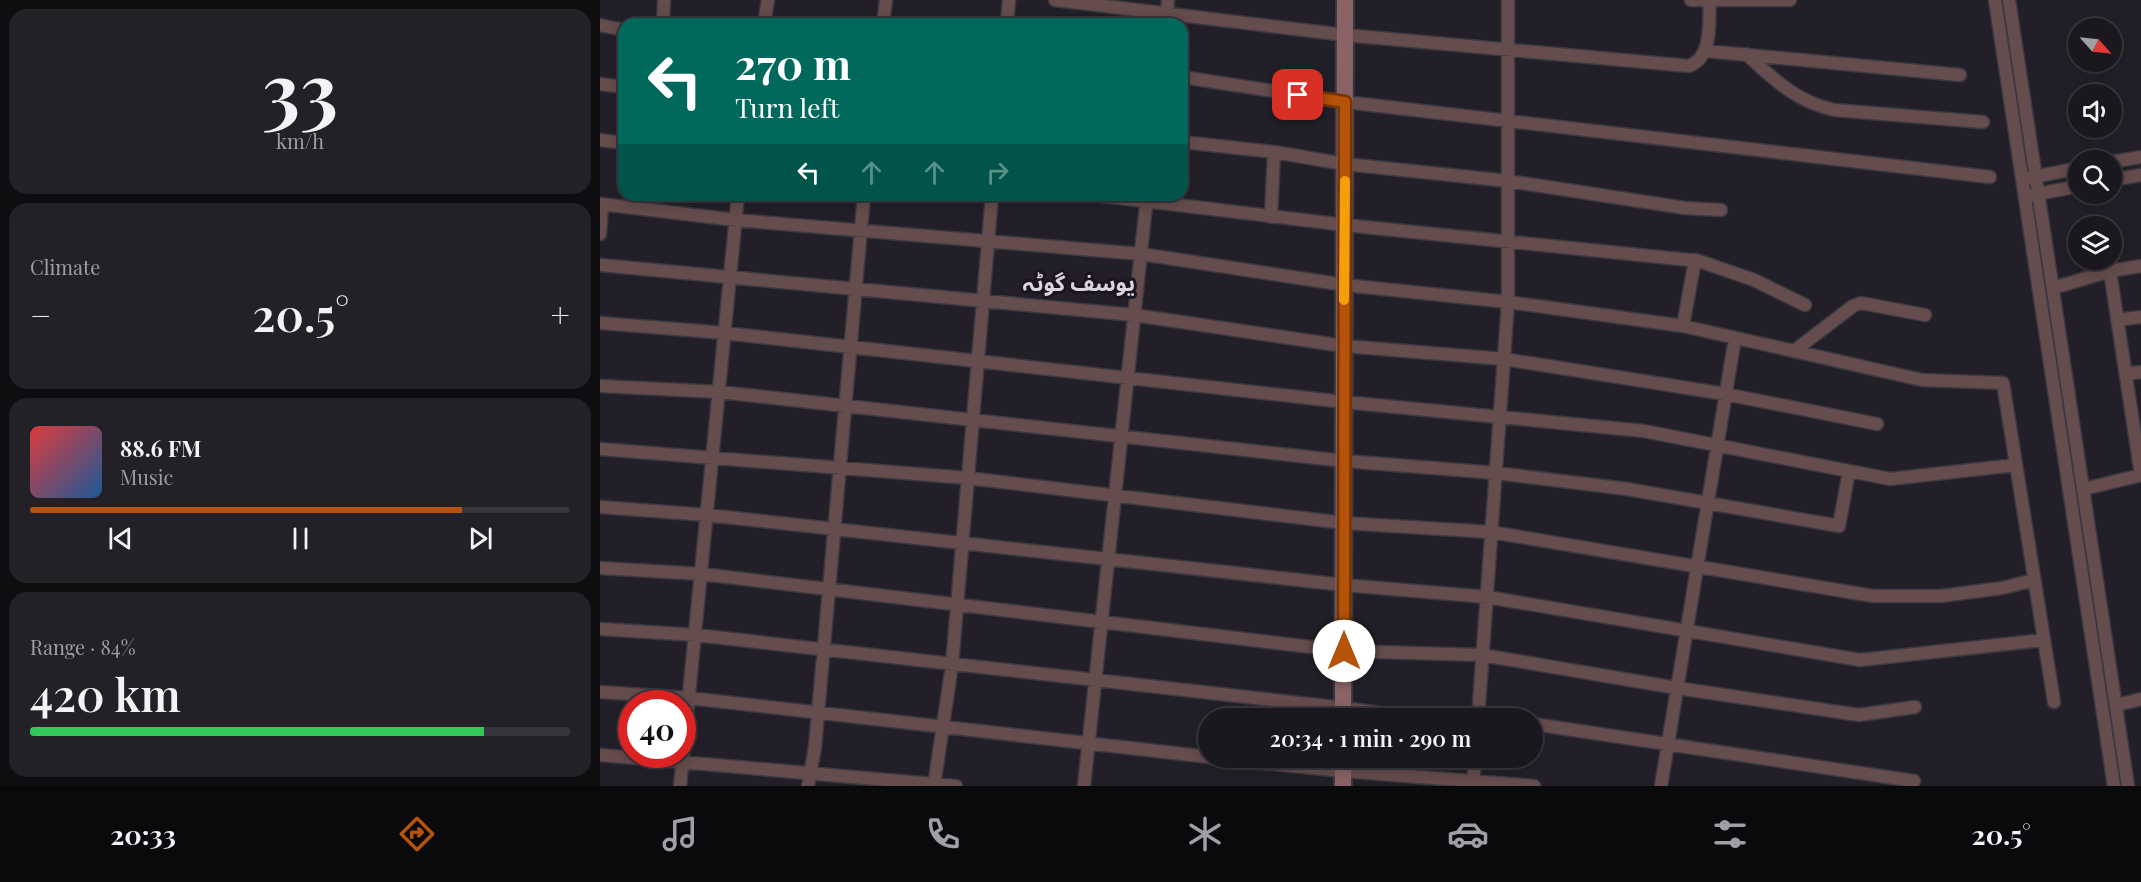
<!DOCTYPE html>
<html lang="en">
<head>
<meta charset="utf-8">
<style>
	:root { --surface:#1a171e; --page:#232027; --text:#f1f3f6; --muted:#9f9fa4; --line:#38363c; --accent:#b45309 }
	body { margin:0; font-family:"Playfair Display","Noto Sans Arabic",serif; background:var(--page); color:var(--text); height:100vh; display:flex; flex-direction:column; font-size:22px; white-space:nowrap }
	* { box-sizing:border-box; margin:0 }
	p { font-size:20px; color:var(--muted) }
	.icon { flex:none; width:33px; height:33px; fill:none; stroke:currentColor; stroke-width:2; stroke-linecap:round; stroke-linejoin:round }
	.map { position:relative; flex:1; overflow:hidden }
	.drawer { display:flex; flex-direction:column; gap:9px; padding:9px; background:#0e0d10; width:600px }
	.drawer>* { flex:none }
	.hud { position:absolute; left:18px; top:18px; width:570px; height:183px; border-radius:18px; box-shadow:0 3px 15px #0003,0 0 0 2px var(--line); background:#00695c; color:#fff; overflow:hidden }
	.needle { width:39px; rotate:117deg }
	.buttons { position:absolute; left:1468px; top:18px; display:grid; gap:12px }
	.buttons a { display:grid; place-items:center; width:54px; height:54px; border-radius:50%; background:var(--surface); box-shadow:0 3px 15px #0003,0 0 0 2px var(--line); font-size:30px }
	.speed { position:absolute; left:18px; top:690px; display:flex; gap:12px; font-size:30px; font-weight:700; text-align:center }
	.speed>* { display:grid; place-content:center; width:78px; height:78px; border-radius:50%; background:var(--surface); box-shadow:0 3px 15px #0003,0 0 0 2px var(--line); line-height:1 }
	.speed .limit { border:9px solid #d22; background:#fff; color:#111 }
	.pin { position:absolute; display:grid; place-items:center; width:51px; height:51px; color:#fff; margin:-26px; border-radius:12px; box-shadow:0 3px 9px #0006 }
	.me { position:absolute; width:66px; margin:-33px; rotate:0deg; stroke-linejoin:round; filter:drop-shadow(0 0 4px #0008) }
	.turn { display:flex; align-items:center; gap:21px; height:126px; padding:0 18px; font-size:27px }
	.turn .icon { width:78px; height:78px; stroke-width:2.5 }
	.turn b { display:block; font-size:42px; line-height:51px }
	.lanes { display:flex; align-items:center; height:57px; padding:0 18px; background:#0003; justify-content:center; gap:30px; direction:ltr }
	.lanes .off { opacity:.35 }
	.big { font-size:45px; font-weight:600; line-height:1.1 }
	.drawer .widget { flex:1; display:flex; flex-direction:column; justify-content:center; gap:9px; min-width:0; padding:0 21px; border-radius:18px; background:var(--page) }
	.drawer .dial { align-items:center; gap:0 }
	.dial b { font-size:78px; line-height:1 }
	.song { display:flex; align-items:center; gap:18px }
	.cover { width:72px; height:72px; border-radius:9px; background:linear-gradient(135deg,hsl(0 70% 55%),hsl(210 70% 35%)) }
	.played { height:6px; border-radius:3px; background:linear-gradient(90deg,var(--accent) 80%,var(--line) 80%) }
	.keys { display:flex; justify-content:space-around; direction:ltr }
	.heat { display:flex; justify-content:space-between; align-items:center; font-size:33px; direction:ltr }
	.charge { height:9px; border-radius:4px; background:linear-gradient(90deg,#34c759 84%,var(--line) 0) }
	.trip { position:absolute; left:598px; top:708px; width:345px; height:60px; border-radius:30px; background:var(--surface); box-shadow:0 3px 15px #0003,0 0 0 2px var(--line); font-weight:600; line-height:60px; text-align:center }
	.dock { display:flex; height:96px; justify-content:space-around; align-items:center; background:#0a090c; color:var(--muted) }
	.dock .icon { width:42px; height:42px }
	.dock .active { color:var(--accent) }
	.dock b { font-size:27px; color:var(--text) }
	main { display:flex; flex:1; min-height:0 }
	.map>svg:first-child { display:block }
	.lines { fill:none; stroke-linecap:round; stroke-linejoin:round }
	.street-casing { stroke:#3c3941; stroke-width:15 }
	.secondary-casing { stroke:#3c3941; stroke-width:20 }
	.street { stroke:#654c4d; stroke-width:12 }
	.secondary { stroke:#8b6366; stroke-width:16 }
	.route-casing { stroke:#753606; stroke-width:15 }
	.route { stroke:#b45309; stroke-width:10 }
	.slow { stroke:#f59e0b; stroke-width:10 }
	.labels { text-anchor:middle; stroke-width:6; stroke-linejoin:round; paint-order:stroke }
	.district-label { font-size:22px; font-weight:bold; fill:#d9d7dd; stroke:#1a151e }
</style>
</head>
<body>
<main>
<section class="drawer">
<div class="widget dial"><b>33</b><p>km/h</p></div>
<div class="widget"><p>Climate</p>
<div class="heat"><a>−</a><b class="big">20.5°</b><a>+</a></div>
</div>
<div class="widget">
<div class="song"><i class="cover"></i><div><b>88.6 FM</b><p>Music</p></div></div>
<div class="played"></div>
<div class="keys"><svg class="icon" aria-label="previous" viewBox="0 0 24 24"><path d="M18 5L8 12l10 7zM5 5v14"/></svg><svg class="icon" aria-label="pause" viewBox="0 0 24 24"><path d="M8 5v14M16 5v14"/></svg><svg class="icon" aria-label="next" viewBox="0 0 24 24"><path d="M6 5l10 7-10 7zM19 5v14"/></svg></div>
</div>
<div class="widget"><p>Range · 84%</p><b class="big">420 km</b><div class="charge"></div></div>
</section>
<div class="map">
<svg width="1541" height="786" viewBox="0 0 1541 786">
	<rect width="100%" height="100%" fill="#231f28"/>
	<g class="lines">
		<!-- street casing -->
		<g class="street-casing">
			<path id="street" d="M455 0 745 35 1089 66C1114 56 1108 23 1110 0
				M1091 0H1190
				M1395 0 1514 786
				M1409 0 1528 786
				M63 24 64 0
				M164 24 168 0
				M283 24 286 0
				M407 24 409 0
				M566 24 568 0
				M0 25 24 30
				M1106 51 1360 75
				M1146 54C1175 80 1195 101 1234 110L1383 122
				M582 77 745 102 1390 177
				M0 84 24 87
				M0 140 24 143
				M582 142 674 152 745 164 908 181 1085 208 1121 210
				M1512 162 1541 157
				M1429 178 1479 168
				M1512 180 1541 175
				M494 195 745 225 1099 261 1154 280 1205 305
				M1433 195 1479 186
				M0 204 136 220 541 254 745 285 908 302 1083 326 1322 380 1403 383 1454 702
				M671 217 674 152
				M0 234 2 205
				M0 265 534 315 744 346 904 359 1125 394 1277 424
				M1510 271 1541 475
				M1453 288 1510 271 1541 266
				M1517 320 1541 317
				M0 323 125 333 744 402 1044 431 1290 479 1416 465
				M1083 326 1095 260
				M1194 351 1253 306 1261 303 1325 315
				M1526 374 1541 372
				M0 386 120 392 744 461 896 473 1027 489 1239 526 1249 471
				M0 449 368 478 744 523 891 532 1273 596H1341L1402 588 1434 580
				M1484 489 1541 475
				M0 507 107 515 744 585 887 597 1260 660 1444 640
				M0 568 102 574 744 651 882 655 1077 688 1259 715 1315 707
				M0 629 96 635 744 708 816 718 878 716 894 718
				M0 692 89 698 609 757
				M1517 705 1541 699
				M878 718 908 302V0
				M933 724 1314 781
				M0 755 356 786
				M611 758 743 771 934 786
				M80 786 138 195
				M208 786 215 747 264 195
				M334 786 352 665 392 195
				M484 786 547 196
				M873 786 875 758
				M1061 786 1135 338"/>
		</g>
		<!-- secondary casing -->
		<g class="secondary-casing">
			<path id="secondary" d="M743 718 745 0
				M743 786V758"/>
		</g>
		<!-- street -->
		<use href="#street" class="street"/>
		<!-- secondary -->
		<use href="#secondary" class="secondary"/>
	</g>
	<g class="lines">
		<!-- route casing -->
		<g class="route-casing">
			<path id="route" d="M698 95 745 102 744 651"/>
		</g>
		<!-- route -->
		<use href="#route" class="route"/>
		<!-- slow -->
		<path class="slow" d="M744 300 745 181"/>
	</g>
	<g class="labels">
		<!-- district labels -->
		<g class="district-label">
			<text x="479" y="291">یوسف گوٹہ</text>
		</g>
	</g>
</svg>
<div class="buttons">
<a><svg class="needle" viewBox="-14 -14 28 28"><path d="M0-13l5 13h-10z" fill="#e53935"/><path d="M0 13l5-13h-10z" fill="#9f9fa4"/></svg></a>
<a><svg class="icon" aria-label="sound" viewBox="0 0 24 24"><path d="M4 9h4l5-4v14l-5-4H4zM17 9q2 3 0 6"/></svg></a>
<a><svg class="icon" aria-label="search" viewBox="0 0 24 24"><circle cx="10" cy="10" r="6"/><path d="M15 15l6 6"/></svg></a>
<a><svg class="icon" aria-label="layers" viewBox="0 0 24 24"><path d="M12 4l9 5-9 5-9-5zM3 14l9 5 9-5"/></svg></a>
</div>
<div class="speed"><div class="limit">40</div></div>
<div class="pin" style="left:698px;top:95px;background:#d93025"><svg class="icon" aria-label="arrive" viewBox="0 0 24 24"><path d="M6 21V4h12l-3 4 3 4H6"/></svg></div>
<svg class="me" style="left:744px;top:651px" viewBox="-20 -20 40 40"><circle r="19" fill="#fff"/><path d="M0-13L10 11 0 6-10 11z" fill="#b45309"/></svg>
<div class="trip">20:34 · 1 min · 290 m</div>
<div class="hud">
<div class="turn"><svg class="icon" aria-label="left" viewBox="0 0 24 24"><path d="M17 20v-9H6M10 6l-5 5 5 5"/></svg><div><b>270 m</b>Turn left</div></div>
<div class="lanes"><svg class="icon" aria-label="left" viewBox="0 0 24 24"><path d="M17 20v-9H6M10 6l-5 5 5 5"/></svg><svg class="icon off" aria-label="ahead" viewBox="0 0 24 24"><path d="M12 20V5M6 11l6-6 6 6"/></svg><svg class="icon off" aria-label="ahead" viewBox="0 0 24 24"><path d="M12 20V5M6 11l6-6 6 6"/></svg><svg class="icon off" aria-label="right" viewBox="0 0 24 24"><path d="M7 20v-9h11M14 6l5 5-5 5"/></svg></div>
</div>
</div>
</main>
<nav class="dock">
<b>20:33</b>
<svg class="icon active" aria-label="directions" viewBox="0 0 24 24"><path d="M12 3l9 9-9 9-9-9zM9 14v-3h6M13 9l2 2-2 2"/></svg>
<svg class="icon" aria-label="music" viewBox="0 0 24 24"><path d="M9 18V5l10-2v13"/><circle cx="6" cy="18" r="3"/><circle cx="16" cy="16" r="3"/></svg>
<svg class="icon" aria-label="phone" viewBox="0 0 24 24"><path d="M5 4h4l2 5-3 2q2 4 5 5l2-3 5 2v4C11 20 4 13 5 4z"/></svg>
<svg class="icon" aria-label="climate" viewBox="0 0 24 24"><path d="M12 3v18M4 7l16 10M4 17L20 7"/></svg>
<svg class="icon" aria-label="car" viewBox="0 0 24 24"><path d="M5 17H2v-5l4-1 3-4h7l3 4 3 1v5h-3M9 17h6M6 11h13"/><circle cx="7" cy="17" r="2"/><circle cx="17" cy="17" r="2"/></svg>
<svg class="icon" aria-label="filters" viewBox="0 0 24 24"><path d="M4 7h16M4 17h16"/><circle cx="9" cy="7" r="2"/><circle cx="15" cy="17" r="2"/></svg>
<b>20.5°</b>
</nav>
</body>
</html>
